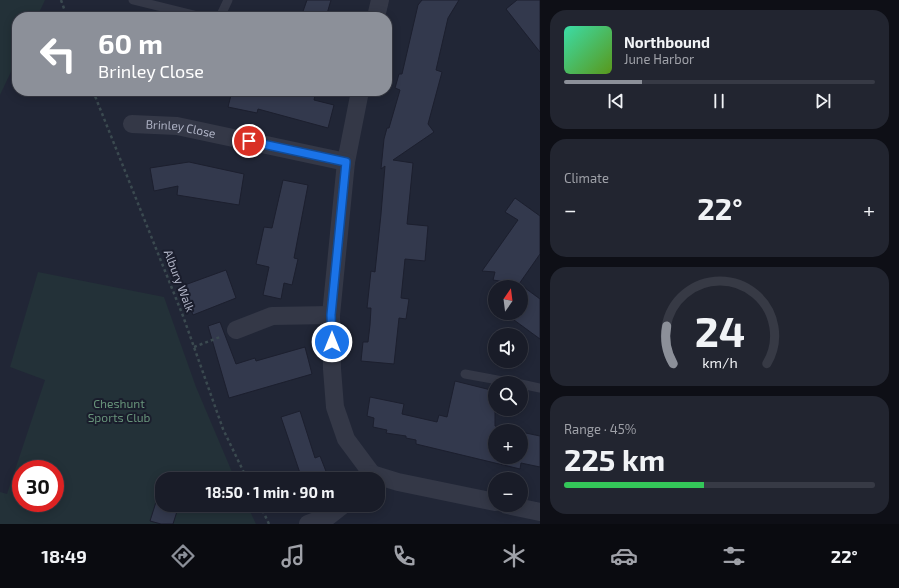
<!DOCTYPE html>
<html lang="en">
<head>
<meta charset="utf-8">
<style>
	:root { --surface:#191c28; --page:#222530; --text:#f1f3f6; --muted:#9fa1a8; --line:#373a45; --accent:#8c9099 }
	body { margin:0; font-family:"Exo 2",sans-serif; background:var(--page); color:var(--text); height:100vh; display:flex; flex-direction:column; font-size:15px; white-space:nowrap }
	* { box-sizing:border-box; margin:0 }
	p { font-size:13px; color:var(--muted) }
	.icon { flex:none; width:22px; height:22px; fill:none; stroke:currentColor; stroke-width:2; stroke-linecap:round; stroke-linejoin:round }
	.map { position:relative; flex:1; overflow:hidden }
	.side { display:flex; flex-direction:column; gap:10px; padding:10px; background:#0e0f16; width:359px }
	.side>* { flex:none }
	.guide { position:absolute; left:12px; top:12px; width:380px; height:84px; border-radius:16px; box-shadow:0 2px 10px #0003,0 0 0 1px var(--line); background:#8c9099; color:#fff; overflow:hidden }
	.needle { width:26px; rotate:14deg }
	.fabs { position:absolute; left:488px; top:280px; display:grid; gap:8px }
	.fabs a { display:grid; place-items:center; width:40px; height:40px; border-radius:50%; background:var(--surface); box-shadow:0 2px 10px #0003,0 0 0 1px var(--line); font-size:20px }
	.speed { position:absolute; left:12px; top:460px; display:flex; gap:8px; font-size:20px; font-weight:700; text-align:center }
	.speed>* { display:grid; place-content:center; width:52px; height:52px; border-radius:50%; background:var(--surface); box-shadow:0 2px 10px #0003,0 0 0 1px var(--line); line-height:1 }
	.speed .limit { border:6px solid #d22; background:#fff; color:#111 }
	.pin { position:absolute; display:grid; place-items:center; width:34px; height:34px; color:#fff; margin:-17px; border:2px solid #fff; border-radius:50%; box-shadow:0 1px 4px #0007 }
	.me { position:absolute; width:44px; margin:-22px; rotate:0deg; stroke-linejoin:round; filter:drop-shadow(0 0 3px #0008) }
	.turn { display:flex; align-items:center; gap:14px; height:84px; padding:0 20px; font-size:18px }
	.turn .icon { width:52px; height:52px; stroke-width:2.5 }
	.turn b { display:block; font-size:28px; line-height:34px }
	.big { font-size:30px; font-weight:700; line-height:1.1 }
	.side .tile { flex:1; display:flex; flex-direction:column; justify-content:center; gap:6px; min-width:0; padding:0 14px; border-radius:16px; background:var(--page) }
	.side .dial { align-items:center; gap:0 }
	.dial svg { height:104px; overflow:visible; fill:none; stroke:var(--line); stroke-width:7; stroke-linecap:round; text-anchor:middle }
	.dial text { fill:var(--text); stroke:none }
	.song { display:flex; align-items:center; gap:12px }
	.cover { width:48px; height:48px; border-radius:6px; background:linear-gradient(135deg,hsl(160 70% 55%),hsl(90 70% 35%)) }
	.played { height:4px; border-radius:2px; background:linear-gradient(90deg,var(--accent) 25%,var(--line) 25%) }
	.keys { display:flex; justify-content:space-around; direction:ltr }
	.heat { display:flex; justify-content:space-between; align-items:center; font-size:22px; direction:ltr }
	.charge { height:6px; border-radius:3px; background:linear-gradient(90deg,#34c759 45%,var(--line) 0) }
	.trip { position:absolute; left:155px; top:472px; width:230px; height:40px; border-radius:16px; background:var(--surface); box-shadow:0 2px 10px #0003,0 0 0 1px var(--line); font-weight:700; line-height:40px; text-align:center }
	.menu { display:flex; height:64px; justify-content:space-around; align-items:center; background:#0a0b10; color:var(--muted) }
	.menu .icon { width:28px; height:28px }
	.menu .current { color:var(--accent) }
	.menu b { font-size:18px; color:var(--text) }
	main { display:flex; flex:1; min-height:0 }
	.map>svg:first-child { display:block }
	.green { fill:#233138; fill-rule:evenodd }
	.building { fill:#33394d; stroke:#1c1f2e }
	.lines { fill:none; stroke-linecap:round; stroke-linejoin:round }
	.path { stroke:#3b4a50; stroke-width:2.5; stroke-dasharray:3 3; stroke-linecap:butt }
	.lane { stroke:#343847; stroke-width:9 }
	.street { stroke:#343847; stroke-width:18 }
	.route-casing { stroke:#114b97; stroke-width:10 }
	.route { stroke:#1a73e8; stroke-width:7 }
	.labels { text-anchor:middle; stroke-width:4; stroke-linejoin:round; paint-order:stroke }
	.street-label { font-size:12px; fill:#aeb2c4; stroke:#1a1d2c }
	.park-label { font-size:12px; fill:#67937a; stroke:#1a1d2c }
</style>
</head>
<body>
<main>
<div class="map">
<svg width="540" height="524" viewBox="0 0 540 524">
	<rect width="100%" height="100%" fill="#212636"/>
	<!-- green -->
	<path class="green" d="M0 0H45L37 17H17V59L0 95Z
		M38 272 164 297 196 387 235 479H162V505H247L256 524H0V492L7 494 45 380 10 367ZM21 469H55V503H21Z"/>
	<!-- building -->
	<path class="building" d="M307 0H331L326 17H301Z
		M422 0H459L448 18 436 70 442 72 428 124 434 132 393 160 413 163 407 224 428 226 425 261 405 259 401 298 409 299 406 319 399 318 394 364 361 361 363 342H368L370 325 371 308H367L371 271 375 272 381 214 385 166 381 169 384 139 387 128H389L400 90 395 88 399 74H402L418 5Z
		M517 0H540V52L506 9Z
		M232 91H316L314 100 334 105 328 128 258 109 257 113 228 107Z
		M189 162 244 174 239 205 177 195 178 186 154 191 150 168Z
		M283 180 308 185 294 258 298 259 292 285 284 283 281 299 263 295 269 267 256 264 264 227 272 228Z
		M515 198 540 216V254L519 284 493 280 495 272 482 271 518 220 505 212Z
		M226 270 236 298 193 315 182 286Z
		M521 285 540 299V339L514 320 521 313Z
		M220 322 236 364 255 358 256 361 305 347 312 374 229 398 208 326Z
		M455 381 495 391V426L517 431H495V457H521V432L540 436V467L521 463 520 469 416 444V440L406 438V436L386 433 387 430 373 427 374 418 367 416 370 397 404 404 402 414 437 422 439 415 447 417Z
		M300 411 315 458 320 456 329 479H302L281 417Z
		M164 475 178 479H163Z
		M162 483V505H179L173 524H161L150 521Z"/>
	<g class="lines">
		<!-- path -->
		<path class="path" d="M61 0 67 17
			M93 91 183 316 223 429 247 479
			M194 347 220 337
			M260 505 269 524"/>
		<!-- lane -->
		<path class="lane" d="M133 0 202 17
			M220 17 228 0
			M465 374 514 383
			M521 384 540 388"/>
		<!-- street -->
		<g class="street">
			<path d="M376 17 380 0"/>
			<path d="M360 91 346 162 331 315 332 369 335 407 346 439 372 474 367 479"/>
			<path id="s1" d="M132 124 177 126 346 162"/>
			<path d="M236 330 272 316 331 315"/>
			<path d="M372 474 398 482 495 502"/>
			<path d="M507 505 540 512"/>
			<path d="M308 524 329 516 343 505"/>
		</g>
	</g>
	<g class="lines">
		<!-- route casing -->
		<g class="route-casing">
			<path id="route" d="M249 141 346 162 331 315 332 342"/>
		</g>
		<!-- route -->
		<use href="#route" class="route"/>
	</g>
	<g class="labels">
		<!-- street labels -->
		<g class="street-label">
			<text dy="4" stroke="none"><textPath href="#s1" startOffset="49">Brinley Close</textPath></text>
			<text transform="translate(179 281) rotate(69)" y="4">Albury Walk</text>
		</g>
		<!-- park labels -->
		<g class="park-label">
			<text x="119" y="408">Cheshunt<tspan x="119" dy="14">Sports Club</tspan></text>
		</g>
	</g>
</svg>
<div class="fabs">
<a><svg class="needle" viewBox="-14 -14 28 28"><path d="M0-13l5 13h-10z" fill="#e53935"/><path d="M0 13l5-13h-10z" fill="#9fa1a8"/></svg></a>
<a><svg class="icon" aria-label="sound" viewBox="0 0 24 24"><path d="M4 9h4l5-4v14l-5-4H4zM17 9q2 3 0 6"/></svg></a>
<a><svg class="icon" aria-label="search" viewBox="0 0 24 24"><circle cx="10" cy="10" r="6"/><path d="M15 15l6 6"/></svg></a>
<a>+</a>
<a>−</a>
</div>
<div class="speed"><div class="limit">30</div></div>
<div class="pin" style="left:249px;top:141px;background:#d93025"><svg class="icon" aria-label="arrive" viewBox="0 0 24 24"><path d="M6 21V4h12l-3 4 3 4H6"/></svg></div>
<svg class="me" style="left:332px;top:342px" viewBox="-20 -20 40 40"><circle r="17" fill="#1a73e8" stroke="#fff" stroke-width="3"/><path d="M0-11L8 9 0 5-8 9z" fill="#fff"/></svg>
<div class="trip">18:50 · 1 min · 90 m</div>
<div class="guide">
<div class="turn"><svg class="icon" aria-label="left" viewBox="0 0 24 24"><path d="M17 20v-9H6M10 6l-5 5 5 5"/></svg><div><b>60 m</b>Brinley Close</div></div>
</div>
</div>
<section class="side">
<div class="tile">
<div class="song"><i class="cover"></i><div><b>Northbound</b><p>June Harbor</p></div></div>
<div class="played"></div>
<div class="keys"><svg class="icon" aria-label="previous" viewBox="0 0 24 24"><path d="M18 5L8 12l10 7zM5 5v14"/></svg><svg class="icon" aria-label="pause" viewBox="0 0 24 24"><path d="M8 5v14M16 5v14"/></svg><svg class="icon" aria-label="next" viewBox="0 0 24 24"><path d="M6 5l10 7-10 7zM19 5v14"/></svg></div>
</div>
<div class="tile"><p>Climate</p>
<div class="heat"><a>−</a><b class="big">22°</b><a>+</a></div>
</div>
<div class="tile dial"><svg viewBox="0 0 100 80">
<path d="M14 69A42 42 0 1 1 86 69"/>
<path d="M14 69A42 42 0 0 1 9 40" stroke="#8c9099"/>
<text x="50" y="56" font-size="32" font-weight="700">24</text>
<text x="50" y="72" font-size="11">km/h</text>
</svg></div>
<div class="tile"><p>Range · 45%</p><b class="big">225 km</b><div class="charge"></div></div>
</section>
</main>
<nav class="menu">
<b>18:49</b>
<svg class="icon current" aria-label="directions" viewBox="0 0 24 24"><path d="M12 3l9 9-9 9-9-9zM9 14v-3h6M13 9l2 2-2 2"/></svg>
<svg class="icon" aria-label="music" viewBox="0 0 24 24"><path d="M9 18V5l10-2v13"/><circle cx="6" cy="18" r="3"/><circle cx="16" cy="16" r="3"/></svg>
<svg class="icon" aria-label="phone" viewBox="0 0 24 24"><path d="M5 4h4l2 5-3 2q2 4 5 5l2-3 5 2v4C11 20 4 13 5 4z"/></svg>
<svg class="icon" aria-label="climate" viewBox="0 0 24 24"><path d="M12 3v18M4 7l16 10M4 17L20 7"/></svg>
<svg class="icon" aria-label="car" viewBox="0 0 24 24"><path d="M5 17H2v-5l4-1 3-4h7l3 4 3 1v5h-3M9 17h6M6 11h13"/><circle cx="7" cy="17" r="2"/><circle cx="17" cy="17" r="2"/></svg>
<svg class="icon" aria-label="filters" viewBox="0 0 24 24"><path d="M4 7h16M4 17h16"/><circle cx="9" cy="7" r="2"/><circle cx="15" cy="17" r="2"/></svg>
<b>22°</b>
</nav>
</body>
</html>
